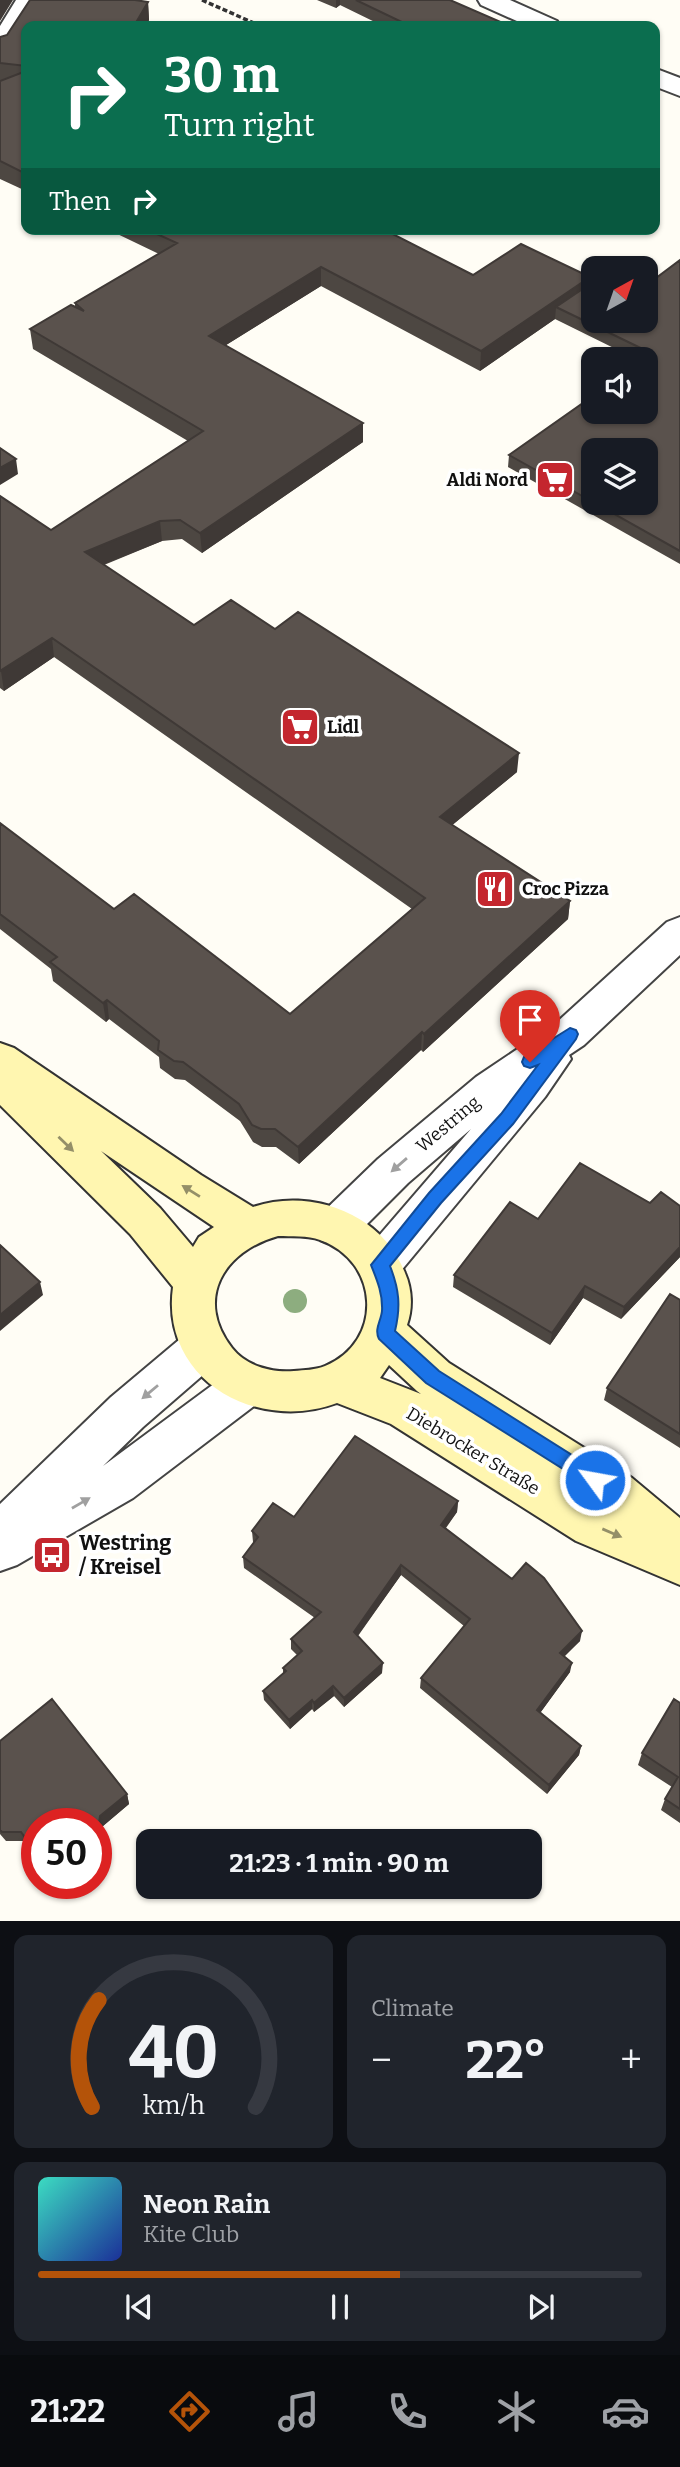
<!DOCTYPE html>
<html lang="en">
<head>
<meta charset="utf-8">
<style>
	:root { --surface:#171b24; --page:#20242c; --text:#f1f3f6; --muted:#9ea1a6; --line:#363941; --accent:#b45309 }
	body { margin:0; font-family:Bitter,serif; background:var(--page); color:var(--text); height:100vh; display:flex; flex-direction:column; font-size:26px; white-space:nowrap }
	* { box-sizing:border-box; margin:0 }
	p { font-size:23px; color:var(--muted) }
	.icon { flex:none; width:38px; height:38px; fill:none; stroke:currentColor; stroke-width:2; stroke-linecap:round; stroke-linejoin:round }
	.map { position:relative; height:1921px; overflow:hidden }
	.panel { display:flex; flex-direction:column; gap:14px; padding:14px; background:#0d0f14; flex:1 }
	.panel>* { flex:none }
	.banner { position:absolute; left:21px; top:21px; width:639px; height:214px; border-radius:14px; box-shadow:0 2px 5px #0004; background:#0b6e4f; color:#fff; overflow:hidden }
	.needle { width:46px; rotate:40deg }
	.tools { position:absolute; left:581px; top:256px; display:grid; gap:14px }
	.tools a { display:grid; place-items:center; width:77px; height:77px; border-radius:14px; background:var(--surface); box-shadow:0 2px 5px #0004; font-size:35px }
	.speed { position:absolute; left:21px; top:1808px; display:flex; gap:14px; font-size:35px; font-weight:700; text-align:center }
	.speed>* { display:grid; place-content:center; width:91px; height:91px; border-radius:50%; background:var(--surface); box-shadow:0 2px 5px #0004; line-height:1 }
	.speed .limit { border:10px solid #d22; background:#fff; color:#111 }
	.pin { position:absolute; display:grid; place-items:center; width:60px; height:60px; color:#fff; margin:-72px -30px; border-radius:50% 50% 50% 0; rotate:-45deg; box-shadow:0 0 7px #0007 }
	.pin .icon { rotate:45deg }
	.me { position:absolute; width:77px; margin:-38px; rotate:302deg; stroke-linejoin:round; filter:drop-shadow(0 0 5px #0008) }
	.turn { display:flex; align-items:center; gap:24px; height:147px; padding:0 28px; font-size:32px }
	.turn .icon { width:91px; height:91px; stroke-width:2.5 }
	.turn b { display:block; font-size:49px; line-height:60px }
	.then { display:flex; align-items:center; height:66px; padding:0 28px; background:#0003; gap:14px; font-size:26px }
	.big { font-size:52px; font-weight:700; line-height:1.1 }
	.panel .tile { flex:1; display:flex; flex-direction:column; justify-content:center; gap:10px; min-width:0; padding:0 24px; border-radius:14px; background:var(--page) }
	.panel .dial { align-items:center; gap:0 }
	.dial svg { height:182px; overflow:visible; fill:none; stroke:var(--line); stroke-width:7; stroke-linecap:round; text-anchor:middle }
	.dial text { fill:var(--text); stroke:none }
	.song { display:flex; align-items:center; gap:21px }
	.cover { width:84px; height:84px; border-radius:10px; background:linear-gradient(135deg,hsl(170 70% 55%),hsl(230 70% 35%)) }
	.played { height:7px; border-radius:4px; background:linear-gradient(90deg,var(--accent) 60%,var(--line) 60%) }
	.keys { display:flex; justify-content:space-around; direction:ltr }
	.heat { display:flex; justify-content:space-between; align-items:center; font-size:38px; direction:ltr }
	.panel .tiles { flex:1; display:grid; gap:14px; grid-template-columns:1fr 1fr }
	.tile:last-child { grid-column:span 2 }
	.trip { position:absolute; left:136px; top:1829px; width:406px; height:70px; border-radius:14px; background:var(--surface); box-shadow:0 2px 5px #0004; font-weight:700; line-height:70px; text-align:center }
	.tab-bar { display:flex; height:112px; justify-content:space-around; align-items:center; background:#090b0e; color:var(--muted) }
	.tab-bar .icon { width:49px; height:49px }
	.tab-bar .selected { color:var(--accent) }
	.tab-bar b { font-size:32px; color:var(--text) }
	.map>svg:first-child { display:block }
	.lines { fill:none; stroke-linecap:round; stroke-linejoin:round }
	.minor-casing { stroke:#444; stroke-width:4 }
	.tertiary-casing { stroke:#444; stroke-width:4 }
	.secondary-casing { stroke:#333; stroke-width:4 }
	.path { stroke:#333; stroke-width:3.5; stroke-dasharray:5 2.5; stroke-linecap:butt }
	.minor { fill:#fff; fill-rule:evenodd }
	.tertiary { fill:#fff; fill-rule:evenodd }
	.secondary { fill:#fff6b0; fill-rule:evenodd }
	.tree { fill:#8dad7f }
	.wall { fill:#4d4742 }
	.shaded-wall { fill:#3f3936 }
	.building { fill:#5a524d; stroke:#3f3936; stroke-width:2 }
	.oneway { fill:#948f68 }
	.oneway2 { fill:#a0a0a0 }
	.route { fill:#1a73e8; stroke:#114b97; stroke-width:2 }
	.labels { text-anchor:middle; stroke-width:7; stroke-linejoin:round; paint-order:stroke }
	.poi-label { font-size:18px; font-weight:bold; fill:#111; stroke:#fff; text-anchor:start }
	.street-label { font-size:18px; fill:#111; stroke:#fff }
	.near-poi-label { font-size:21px; font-weight:bold; fill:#111; stroke:#fff; text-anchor:start }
</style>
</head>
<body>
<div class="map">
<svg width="680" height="1921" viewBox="0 0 680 1921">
	<rect width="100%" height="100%" fill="#fffdf5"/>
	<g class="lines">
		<!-- minor casing -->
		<g class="minor-casing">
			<path id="minor" d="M16 0H40L9 51 0 53V26Z
				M478 0H510L557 21 560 26H528L481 5Z
				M654 68 680 78V96L654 86Z"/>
		</g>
		<!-- tertiary casing -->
		<g class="tertiary-casing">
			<path id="tertiary" d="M680 917V955L584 1045 569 1055 571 1059 545 1097 395 1278 380 1284 365 1278 359 1265 365 1252 471 1129 408 1183 351 1240 336 1245 321 1240 315 1227 321 1214 378 1159 476 1077 556 1023 667 922Z
				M202 1328 218 1334 224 1348 218 1362 143 1427 103 1466 230 1372 246 1366 262 1372 268 1386 262 1400 133 1498 17 1565 0 1571V1504L111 1397 186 1334Z"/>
		</g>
		<!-- secondary casing -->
		<g class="secondary-casing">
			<path id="secondary" d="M0 1043 14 1048 201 1175 253 1207C311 1187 383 1214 405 1273 412 1289 413 1308 407 1325L449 1363 632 1478 680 1518V1585L576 1541 391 1424 337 1403C257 1433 160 1380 173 1287L130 1234 0 1105ZM101 1151 214 1227 199 1237 193 1247 160 1208ZM278 1236C291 1237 308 1235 320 1240 380 1261 384 1342 325 1366 316 1370 304 1370 294 1371 272 1373 246 1366 232 1348 194 1299 224 1251 278 1236ZM389 1365 417 1391 421 1394 380 1378Z"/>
		</g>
		<!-- path -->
		<path class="path" d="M202 0 256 24"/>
		<!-- minor -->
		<use href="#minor" class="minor"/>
		<!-- tertiary -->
		<use href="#tertiary" class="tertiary"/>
		<!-- secondary -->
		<use href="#secondary" class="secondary"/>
	</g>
	<!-- trees -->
	<circle class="tree" cx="295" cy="1301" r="12"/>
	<!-- wall -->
	<path class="wall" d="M30 0H135L148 2 149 20 146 26H26V191L0 179V37L7 35Z
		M317 0H450L510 26H383L340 5 336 8Z
		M107 229H383L473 275 589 284H648L680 260V564L508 467 509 455 646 359H636L555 319 480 371 321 286 226 345 363 442 202 553 182 539 162 541 104 565 194 625 275 629 517 772 452 825 570 901 568 919 423 1052 421 1050 299 1164 276 1147H262L253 1142 240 1121 185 1080 175 1079 160 1068 159 1057 109 1019 106 1022 53 981 51 969 0 929V823L114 909 290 1014 412 909 54 657 4 691 0 688V496L51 530 188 441 33 349 30 329 75 307V303L159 254Z
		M650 1203 680 1206V1257L621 1319 583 1298 550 1345 453 1287 454 1275 538 1219Z
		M680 1300V1448L604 1400 607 1388Z
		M458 1501 457 1512 446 1528 580 1641 564 1656 570 1672 540 1713 581 1746 579 1755 547 1794 420 1688 421 1678 464 1626 401 1575 358 1636 382 1673 344 1707 334 1696 314 1712 312 1709 290 1729 264 1700 263 1691 283 1673V1668L297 1655 291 1649V1639L315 1618 244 1568 243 1557 254 1543 253 1542 252 1531 294 1517Z
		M680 1703V1823L661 1810 665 1799 672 1787 638 1765 642 1753Z
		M0 1741 127 1794 129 1804 103 1826 99 1848H96V1824H37V1858L24 1841H6L0 1834Z"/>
	<!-- shaded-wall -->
	<path class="shaded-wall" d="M0 0H13L0 21Z
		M336 0H340V5L336 8Z
		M148 2 149 20 146 26H134Z
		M321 267V286L210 355 209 336Z
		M590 277 588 296 556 307 555 319 480 371 481 351Z
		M363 423V442L202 553 200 533Z
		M16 459 18 474 0 485V468Z
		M160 521 162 541 87 571 85 552Z
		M52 638 54 657 4 691 1 671Z
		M519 753 517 772 439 836 440 817Z
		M570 901 568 919 423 1052 424 1034Z
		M107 1000 109 1019 106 1022 103 1003Z
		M422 1032 421 1050 299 1164 298 1147Z
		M680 1247V1257L621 1319 624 1307Z
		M40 1282 43 1295 0 1331V1315Z
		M585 1286 583 1298 550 1345 552 1333Z
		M458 1501 457 1512 440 1535 441 1525Z
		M401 1565V1575L353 1642 354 1632Z
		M582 1631 580 1641 558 1663 560 1653Z
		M383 1663 382 1673 344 1707V1698Z
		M572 1663 570 1672 535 1720 537 1710Z
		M333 1686 334 1696 314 1712V1703Z
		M312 1700V1709L290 1729 289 1720Z
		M581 1746 579 1755 547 1794 549 1785Z
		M127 1794 129 1804 103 1826 99 1848 97 1838 100 1816Z"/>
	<!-- building -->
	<path class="building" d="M30 0H135L148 2 134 26H26V66L0 63V37L7 35Z
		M356 0H450L510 26H410Z
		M26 71V174L0 161V81Z
		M146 229H383L473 275 521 244 590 277 481 351 321 267 209 336 363 423 200 533 180 520 160 521 85 552 194 625 231 600 275 629 298 612 519 753 440 817 570 901 424 1034 422 1032 298 1147 275 1129H261L252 1125 239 1104 183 1062 174 1061 158 1050 159 1041 107 1000 103 1003 50 962 57 957 0 914V823L114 909 134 894 290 1014 425 898 52 638 0 671V496L51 530 203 431 30 329 71 305 84 311 75 303 177 243Z
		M680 260V551L593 502H646V450H593V502L509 455 593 396V411H646V359L653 354 556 307 593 282V320H646V283L648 284Z
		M0 448 16 459 0 468Z
		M580 1163 650 1203 661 1192 680 1206V1247L624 1307 585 1286 552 1333 454 1275 510 1202 538 1219Z
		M0 1245 40 1282 0 1315Z
		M670 1294 680 1300V1434L607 1388Z
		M355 1436 458 1501 441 1525 512 1579 526 1563 544 1578 582 1631 560 1653 572 1663 537 1710 581 1746 549 1785 421 1678 470 1619 401 1565 354 1632 383 1663 344 1698 333 1686 314 1703 312 1700 289 1720 263 1691 286 1671 283 1668 302 1651 291 1639 321 1612 243 1557 258 1537 252 1531 273 1503 294 1517Z
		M52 1699 127 1794 100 1816 97 1838 96 1824H37V1854L21 1832H2L0 1830V1741Z
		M674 1699 680 1703V1809L665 1799 678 1777 642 1753Z"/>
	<!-- one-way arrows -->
	<defs><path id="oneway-solid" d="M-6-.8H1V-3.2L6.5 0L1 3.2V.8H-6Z" transform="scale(1.75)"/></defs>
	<g class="oneway">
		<use href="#oneway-solid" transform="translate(66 1144) rotate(44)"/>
		<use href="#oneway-solid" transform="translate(191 1191) rotate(-148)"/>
		<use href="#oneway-solid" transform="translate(612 1533) rotate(23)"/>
	</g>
	<g class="oneway2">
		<use href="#oneway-solid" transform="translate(399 1165) rotate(139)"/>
		<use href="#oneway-solid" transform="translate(150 1392) rotate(140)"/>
		<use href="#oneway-solid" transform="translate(81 1503) rotate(-30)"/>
	</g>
	<!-- route -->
	<path class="route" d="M570 1028 576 1030 578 1034 576 1039 513 1124 441 1203 390 1266C399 1289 401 1306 395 1331L439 1371 602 1474 604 1480 602 1486 595 1489 426 1383 379 1339C374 1329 381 1321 382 1311 383 1294 377 1280 371 1265L429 1193 501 1114 538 1065 530 1068 524 1066 522 1062 524 1057Z"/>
	<!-- icons -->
	<defs>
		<g id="supermarket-square" transform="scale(2.0125)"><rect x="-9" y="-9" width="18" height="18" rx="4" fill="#c4262e" stroke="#fff"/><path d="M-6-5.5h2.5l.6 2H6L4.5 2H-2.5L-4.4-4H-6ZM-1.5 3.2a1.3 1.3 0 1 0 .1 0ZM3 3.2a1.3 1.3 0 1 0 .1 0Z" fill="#fff"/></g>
		<g id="restaurant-square" transform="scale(2.0125)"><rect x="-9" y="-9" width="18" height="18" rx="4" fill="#c4262e" stroke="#fff"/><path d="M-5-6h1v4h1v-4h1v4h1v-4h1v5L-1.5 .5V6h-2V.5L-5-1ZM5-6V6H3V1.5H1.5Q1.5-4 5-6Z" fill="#fff"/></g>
		<g id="bus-square" transform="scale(2.0125)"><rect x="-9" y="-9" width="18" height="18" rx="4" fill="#c4262e" stroke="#fff"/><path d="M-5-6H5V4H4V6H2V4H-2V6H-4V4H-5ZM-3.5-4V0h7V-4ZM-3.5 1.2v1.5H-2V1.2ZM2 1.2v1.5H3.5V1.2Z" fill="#fff"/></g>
	</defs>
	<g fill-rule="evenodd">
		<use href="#supermarket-square" x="555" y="480"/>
		<use href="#supermarket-square" x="300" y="727"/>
		<use href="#restaurant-square" x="495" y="889"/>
		<use href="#bus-square" x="52" y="1555"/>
	</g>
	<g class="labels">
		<!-- poi labels -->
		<g class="poi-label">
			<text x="528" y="486" text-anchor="end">Aldi Nord</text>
			<text x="327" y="733">Lidl</text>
			<text x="522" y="895">Croc Pizza</text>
		</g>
		<!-- street labels -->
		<g class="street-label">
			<text transform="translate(448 1124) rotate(-40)" y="6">Westring</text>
			<text transform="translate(473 1451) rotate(31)" y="6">Diebrocker Straße</text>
		</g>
		<!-- near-poi labels -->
		<g class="near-poi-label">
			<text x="79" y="1550">Westring<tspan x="79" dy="24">/ Kreisel</tspan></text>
		</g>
	</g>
</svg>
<div class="tools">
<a><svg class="needle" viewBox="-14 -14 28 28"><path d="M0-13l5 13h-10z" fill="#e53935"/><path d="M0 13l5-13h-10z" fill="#9ea1a6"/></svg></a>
<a><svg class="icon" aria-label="sound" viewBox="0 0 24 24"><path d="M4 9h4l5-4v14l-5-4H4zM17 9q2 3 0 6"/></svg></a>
<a><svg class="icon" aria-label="layers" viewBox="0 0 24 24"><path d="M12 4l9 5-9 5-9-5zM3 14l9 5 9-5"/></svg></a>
</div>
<div class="speed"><div class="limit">50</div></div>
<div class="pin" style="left:530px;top:1062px;background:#d93025"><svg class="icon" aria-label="arrive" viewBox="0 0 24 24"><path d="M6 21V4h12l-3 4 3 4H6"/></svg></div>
<svg class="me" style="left:595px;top:1480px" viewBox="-20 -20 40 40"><circle r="17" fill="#1a73e8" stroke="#fff" stroke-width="3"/><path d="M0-11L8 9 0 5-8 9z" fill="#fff"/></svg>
<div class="trip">21:23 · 1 min · 90 m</div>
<div class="banner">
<div class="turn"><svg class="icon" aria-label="right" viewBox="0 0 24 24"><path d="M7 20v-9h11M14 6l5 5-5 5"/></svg><div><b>30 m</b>Turn right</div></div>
<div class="then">Then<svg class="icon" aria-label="right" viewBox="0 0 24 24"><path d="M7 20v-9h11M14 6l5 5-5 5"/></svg></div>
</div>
</div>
<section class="panel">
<div class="tiles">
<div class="tile dial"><svg viewBox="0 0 100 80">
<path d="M14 69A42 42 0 1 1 86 69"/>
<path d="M14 69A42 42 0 0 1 17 22" stroke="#b45309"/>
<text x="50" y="56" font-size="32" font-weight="700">40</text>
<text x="50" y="72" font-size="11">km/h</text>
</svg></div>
<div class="tile"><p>Climate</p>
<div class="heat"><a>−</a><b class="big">22°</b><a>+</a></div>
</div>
<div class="tile">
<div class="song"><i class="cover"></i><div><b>Neon Rain</b><p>Kite Club</p></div></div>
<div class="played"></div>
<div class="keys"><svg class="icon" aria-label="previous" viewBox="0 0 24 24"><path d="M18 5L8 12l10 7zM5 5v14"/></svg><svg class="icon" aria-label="pause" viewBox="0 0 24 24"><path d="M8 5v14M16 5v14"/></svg><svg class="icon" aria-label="next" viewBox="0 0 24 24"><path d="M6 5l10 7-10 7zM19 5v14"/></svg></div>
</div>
</div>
</section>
<nav class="tab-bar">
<b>21:22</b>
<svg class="icon selected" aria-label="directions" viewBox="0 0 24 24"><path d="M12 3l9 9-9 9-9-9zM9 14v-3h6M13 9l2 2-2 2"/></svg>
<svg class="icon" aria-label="music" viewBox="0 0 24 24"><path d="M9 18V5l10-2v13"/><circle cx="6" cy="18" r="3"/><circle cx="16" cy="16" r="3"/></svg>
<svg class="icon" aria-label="phone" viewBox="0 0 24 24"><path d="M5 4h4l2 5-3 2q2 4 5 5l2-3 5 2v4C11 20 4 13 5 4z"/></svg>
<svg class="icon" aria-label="climate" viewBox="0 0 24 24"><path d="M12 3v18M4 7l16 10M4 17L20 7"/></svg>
<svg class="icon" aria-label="car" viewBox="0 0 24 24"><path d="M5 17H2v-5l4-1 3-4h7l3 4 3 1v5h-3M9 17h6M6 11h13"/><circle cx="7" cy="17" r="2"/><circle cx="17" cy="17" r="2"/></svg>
</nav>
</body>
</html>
